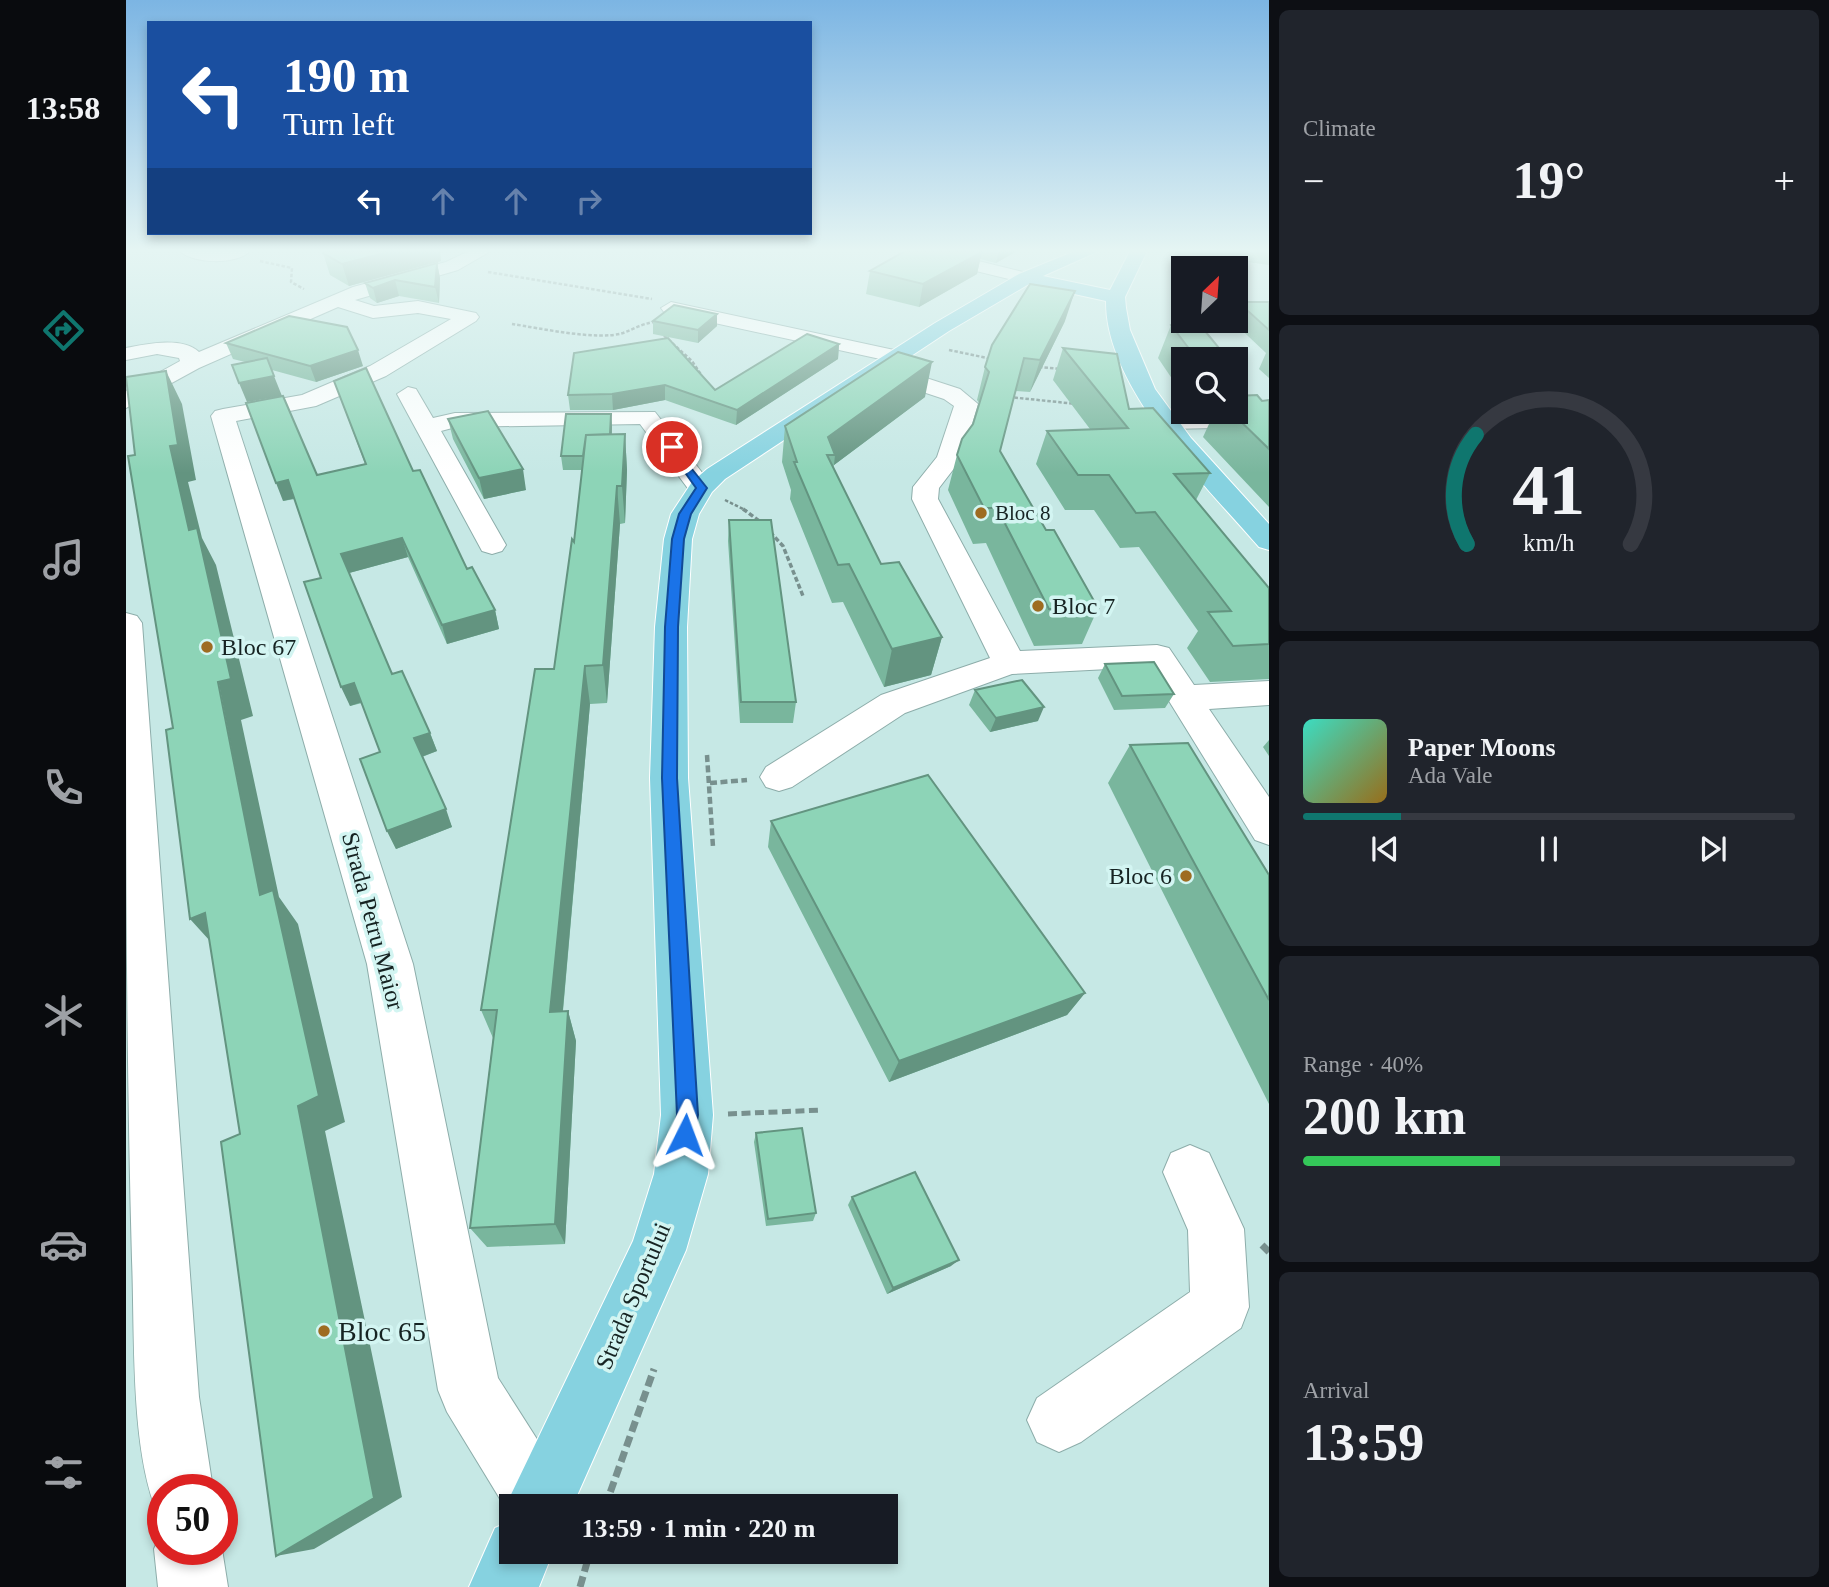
<!DOCTYPE html>
<html lang="en">
<head>
<meta charset="utf-8">
<style>
	:root { --surface:#171b24; --page:#20242c; --text:#f1f3f6; --muted:#9ea1a6; --line:#363941; --accent:#0f766e }
	body { margin:0; font-family:Georgia,serif; background:var(--page); color:var(--text); height:100vh; display:flex; flex-direction:column; font-size:26px; white-space:nowrap }
	* { box-sizing:border-box; margin:0 }
	p { font-size:23px; color:var(--muted) }
	.icon { flex:none; width:38px; height:38px; fill:none; stroke:currentColor; stroke-width:2; stroke-linecap:round; stroke-linejoin:round }
	.map { position:relative; flex:1; overflow:hidden }
	.side { display:flex; flex-direction:column; gap:10px; padding:10px; background:#0d0f14; width:560px }
	.side>* { flex:none }
	.banner { position:absolute; left:21px; top:21px; width:665px; height:214px; border-radius:0px; box-shadow:0 4px 10px #0003; background:#1a4fa0; color:#fff; overflow:hidden }
	.needle { width:46px; rotate:25deg }
	.controls { position:absolute; left:1045px; top:256px; display:grid; gap:14px }
	.controls a { display:grid; place-items:center; width:77px; height:77px; border-radius:0px; background:var(--surface); box-shadow:0 4px 10px #0003; font-size:35px }
	.speed { position:absolute; left:21px; top:1474px; display:flex; gap:14px; font-size:35px; font-weight:700; text-align:center }
	.speed>* { display:grid; place-content:center; width:91px; height:91px; border-radius:50%; background:var(--surface); box-shadow:0 4px 10px #0003; line-height:1 }
	.speed .limit { border:10px solid #d22; background:#fff; color:#111 }
	.pin { position:absolute; display:grid; place-items:center; width:60px; height:60px; color:#fff; margin:-30px; border:4px solid #fff; border-radius:50%; box-shadow:0 2px 7px #0007 }
	.me { position:absolute; width:77px; margin:-38px; rotate:3deg; stroke-linejoin:round; filter:drop-shadow(0 0 5px #0008) }
	.turn { display:flex; align-items:center; gap:24px; height:147px; padding:0 21px; font-size:32px }
	.turn .icon { width:91px; height:91px; stroke-width:2.5 }
	.turn b { display:block; font-size:49px; line-height:60px }
	.lanes { display:flex; align-items:center; height:66px; padding:0 21px; background:#0003; justify-content:center; gap:35px; direction:ltr }
	.lanes .off { opacity:.35 }
	.big { font-size:52px; font-weight:800; line-height:1.1 }
	.side .widget { flex:1; display:flex; flex-direction:column; justify-content:center; gap:10px; min-width:0; padding:0 24px; border-radius:10px; background:var(--page) }
	.side .dial { align-items:center; gap:0 }
	.dial svg { height:182px; overflow:visible; fill:none; stroke:var(--line); stroke-width:7; stroke-linecap:round; text-anchor:middle }
	.dial text { fill:var(--text); stroke:none }
	.song { display:flex; align-items:center; gap:21px }
	.cover { width:84px; height:84px; border-radius:10px; background:linear-gradient(135deg,hsl(170 70% 55%),hsl(40 70% 35%)) }
	.played { height:7px; border-radius:4px; background:linear-gradient(90deg,var(--accent) 20%,var(--line) 20%) }
	.keys { display:flex; justify-content:space-around; direction:ltr }
	.heat { display:flex; justify-content:space-between; align-items:center; font-size:38px; direction:ltr }
	.charge { height:10px; border-radius:5px; background:linear-gradient(90deg,#34c759 40%,var(--line) 0) }
	.trip { position:absolute; left:373px; top:1494px; width:399px; height:70px; border-radius:0px; background:var(--surface); box-shadow:0 4px 10px #0003; font-weight:800; line-height:70px; text-align:center }
	main { display:flex; flex:1; min-height:0 }
	.menu { display:flex; flex-direction:column; width:126px; justify-content:space-around; align-items:center; background:#090b0e; color:var(--muted) }
	.menu .icon { width:49px; height:49px }
	.menu .on { color:var(--accent) }
	.menu b { font-size:32px; color:var(--text) }
	.map>svg:first-child { display:block }
	.lines { fill:none; stroke-linecap:round; stroke-linejoin:round }
	.minor-casing { stroke:#8dadaa; stroke-width:2 }
	.major-casing { stroke:#fff; stroke-width:2 }
	.path-far4 { stroke:#78908e; stroke-width:2.5; stroke-dasharray:3.5 2; stroke-linecap:butt }
	.path-far3 { stroke:#78908e; stroke-width:3.5; stroke-dasharray:5 2.5; stroke-linecap:butt }
	.path-far2 { stroke:#78908e; stroke-width:4.5; stroke-dasharray:7 3.5; stroke-linecap:butt }
	.path-far1 { stroke:#78908e; stroke-width:5; stroke-dasharray:9 4.5; stroke-linecap:butt }
	.path { stroke:#78908e; stroke-width:7; stroke-dasharray:11 5; stroke-linecap:butt }
	.minor { fill:#fff; fill-rule:evenodd }
	.major { fill:#86d2e0; fill-rule:evenodd }
	.wall { fill:#79b69d }
	.shaded-wall { fill:#639480 }
	.building { fill:#8dd4b7; stroke:#639480; stroke-width:2 }
	.route { fill:#1a73e8; stroke:#114b97; stroke-width:2 }
	.poi-dot { fill:#9e6c21; stroke:#d3f5f2; stroke-width:2.5 }
	.labels { text-anchor:middle; stroke-width:7; stroke-linejoin:round; paint-order:stroke }
	.far-poi-label { font-size:21px; fill:#162322; stroke:#d3f5f2; text-anchor:start }
	.poi-label { font-size:24px; fill:#162322; stroke:#d3f5f2; text-anchor:start }
	.street-label { font-size:24px; fill:#162322; stroke:#d3f5f2 }
	.near-poi-label { font-size:28px; fill:#162322; stroke:#d3f5f2; text-anchor:start }
</style>
</head>
<body>
<main>
<nav class="menu">
<b>13:58</b>
<svg class="icon on" aria-label="directions" viewBox="0 0 24 24"><path d="M12 3l9 9-9 9-9-9zM9 14v-3h6M13 9l2 2-2 2"/></svg>
<svg class="icon" aria-label="music" viewBox="0 0 24 24"><path d="M9 18V5l10-2v13"/><circle cx="6" cy="18" r="3"/><circle cx="16" cy="16" r="3"/></svg>
<svg class="icon" aria-label="phone" viewBox="0 0 24 24"><path d="M5 4h4l2 5-3 2q2 4 5 5l2-3 5 2v4C11 20 4 13 5 4z"/></svg>
<svg class="icon" aria-label="climate" viewBox="0 0 24 24"><path d="M12 3v18M4 7l16 10M4 17L20 7"/></svg>
<svg class="icon" aria-label="car" viewBox="0 0 24 24"><path d="M5 17H2v-5l4-1 3-4h7l3 4 3 1v5h-3M9 17h6M6 11h13"/><circle cx="7" cy="17" r="2"/><circle cx="17" cy="17" r="2"/></svg>
<svg class="icon" aria-label="filters" viewBox="0 0 24 24"><path d="M4 7h16M4 17h16"/><circle cx="9" cy="7" r="2"/><circle cx="15" cy="17" r="2"/></svg>
</nav>
<div class="map">
<svg width="1143" height="1587" viewBox="0 0 1143 1587">
	<rect width="100%" height="100%" fill="#c6e8e5"/>
	<g class="lines">
		<!-- minor casing -->
		<g class="minor-casing">
			<path id="minor" d="M54 251H124C111 265 67 264 54 251Z
				M343 251H365L332 270 229 300 248 306 292 301 350 313 353 317 350 321 260 376 190 406 110 421 287 964 372 1378 437 1480 447 1503 446 1507H385V1517L321 1412 312 1390 241 964 85 416 89 411 97 409 176 395 244 366 325 319 292 313 247 318 212 307 73 368 0 408V391L54 361 53 358 31 354 0 360V348C20 344 56 336 73 352L227 287 320 262Z
				M818 251H836L832 256 905 274 908 278 899 283 813 262 810 258Z
				M545 302 768 350 779 356 768 362 538 312 535 308Z
				M751 362 834 389 852 404 836 458 813 488 812 499 894 651 1031 645 1043 648 1068 685 1143 681V705L1083 709 1143 797V845L1129 840 1022 667 886 674 779 713 666 787 653 791 640 787 634 777 640 767 755 695 864 658 786 499 787 487 811 457 828 406 818 399 743 374 740 369Z
				M282 387 290 389 307 418 329 413 529 412 588 488 584 494H566L514 424 330 427 315 431 380 545 376 551 366 554 356 551 271 394Z
				M1143 413V427L1039 429 1031 427 1027 422 1031 417 1039 415Z
				M0 613 11 616 16 623 73 1397 87 1489H37V1515L31 1512C4 1447 9 1333 6 1260 0 1044 0 829 0 613Z
				M1064 1145 1083 1153 1118 1229 1123 1307 1115 1328 955 1442 933 1452 911 1442 901 1420 911 1398 1064 1292 1062 1230 1037 1172 1045 1153Z
				M37 1528V1549H96L102 1587H32L28 1549Z"/>
		</g>
		<!-- major casing -->
		<g class="major-casing">
			<path id="major" d="M949 251H973L917 276 984 290 1004 251H1021L999 297 1000 308 1004 330 1029 389 1065 438 1143 524V550L1133 547C1079 485 979 387 980 301L903 284 823 331 599 479 586 492 573 514 566 539 561 627 562 778 587 1115 582 1174 560 1250 446 1507H385V1552H427L413 1587H343L369 1528 385 1521 379 1507 507 1241 528 1174 535 1115 524 778 529 627 538 539 545 514 566 482 581 469 809 323 893 274Z"/>
		</g>
		<!-- path-far4 -->
		<path class="path-far4" d="M134 261 166 268 165 282 178 289
			M362 272 526 299
			M386 324C413 328 472 341 497 333 508 329 515 324 528 322
			M534 332 566 361 576 376
			M823 350 866 359
			M913 367 935 369
			M883 397 951 404
			M599 500 621 511"/>
		<!-- path-far3 -->
		<path class="path-far3" d="M617 509 636 523
			M644 532 657 546 677 596"/>
		<!-- path-far2 -->
		<path class="path-far2" d="M581 755 587 847
			M584 783 621 780"/>
		<!-- path-far1 -->
		<path class="path-far1" d="M602 1114 696 1110"/>
		<!-- path -->
		<path class="path" d="M1136 1245 1143 1252
			M479 1507 528 1369
			M454 1587 464 1552"/>
		<!-- minor -->
		<use href="#minor" class="minor"/>
		<!-- major -->
		<use href="#major" class="major"/>
	</g>
	<!-- wall -->
	<path class="wall" d="M198 251H314L315 261 223 286 204 275 197 253Z
		M779 251H891L870 263 854 259 851 274 793 307 740 294 744 271Z
		M1065 251H1143V265L1064 254Z
		M311 263 314 278 313 303 273 296 251 303 244 298 239 283Z
		M1112 302H1143V378L1133 369 1140 353 1105 320H1110V307Z
		M527 321 591 326 572 343 527 334Z
		M939 321 904 392 889 391 874 451 920 530 972 608 956 644 908 646 860 543 847 544 822 490 831 455 847 424 854 404 851 400 859 367Z
		M1045 325 1102 359H1057V395L1032 358Z
		M100 343 237 366 190 382 146 370 121 402 119 362 107 359Z
		M713 344 712 359 610 425 539 400 487 410H444L442 395 448 353 589 390Z
		M937 348 1003 409 1084 473 1070 500 1143 588V679L1084 682 1061 648 1072 631 1013 547 994 548 968 510H939L910 464 921 431 964 429 927 380Z
		M1110 368 1116 377 1110 390Z
		M208 381 287 471 341 569 369 610 373 629 321 644 282 557 223 573 266 674 304 733 311 751 296 757 326 827 270 849 261 831 254 752 236 703 224 706 195 578 169 499 157 501 191 475 239 464Z
		M799 397 708 465 707 468 755 564 816 637 805 675 758 687 717 602 706 603 664 499 665 490 656 462 659 426Z
		M1143 400V507L1077 437 1089 411H1069H1110L1136 401Z
		M485 414 486 434H499L501 470 499 523 494 524 481 703 464 704 437 1011H442L450 1041 439 1244 361 1247 344 1228 367 1038 355 1010 428 669 448 542 456 470H437L435 456Z
		M322 419 400 490 358 499 327 439Z
		M603 520 670 702 667 723H614L602 541Z
		M979 664 1048 694 1039 708 988 710 972 678Z
		M849 690 912 721 864 732 843 705Z
		M1143 740V756L1137 747Z
		M1004 745 1143 875V1104L982 783Z
		M645 821 959 993 941 1015 763 1082 642 847Z
		M630 1133 690 1213 687 1221 640 1226 628 1142Z
		M726 1197 825 1266 761 1294 722 1205Z"/>
	<!-- shaded-wall -->
	<path class="shaded-wall" d="M266 251H314L315 261 223 286 216 264Z
		M873 251H891L870 263Z
		M856 252 851 274 793 307 797 284Z
		M311 263 314 278 313 303 309 287Z
		M269 280 273 296 251 303 247 288Z
		M949 291 939 321 904 392 914 360Z
		M591 314V326L572 343V330Z
		M713 344 712 359 610 425 611 410Z
		M232 350 237 366 190 382 184 366Z
		M806 362 799 397 708 465 709 455 702 437Z
		M40 371 56 404 70 480 62 482 76 538 90 565 127 716 115 720 153 897 172 924 219 1122 199 1131 276 1497 188 1549 150 1556 172 1106 134 895 63 530 44 446Z
		M148 376 156 396 121 402 113 383Z
		M539 385V400L487 410 486 394Z
		M485 414 486 427 484 470 483 456Z
		M499 434 501 470 499 523 496 486Z
		M397 469 400 490 358 499 353 478Z
		M162 480 170 498 157 501 150 483Z
		M491 486 494 524 481 703 477 665Z
		M276 538 282 557 223 573 215 554Z
		M369 610 373 629 321 644 316 625Z
		M816 637 805 675 758 687 766 649Z
		M459 666 464 704 434 1042 424 1012Z
		M228 683 236 702 224 706 215 687Z
		M918 707 912 721 864 732 870 718Z
		M304 733 311 751 295 757 288 738Z
		M320 809 326 827 270 849 261 831Z
		M79 913 94 952 64 919Z
		M959 993 941 1015 763 1082 773 1061Z
		M442 1011 450 1041 439 1244 429 1224Z
		M833 1260 825 1266 761 1294 767 1288Z"/>
	<!-- building -->
	<path class="building" d="M198 251H266L216 264 197 253Z
		M779 251H851L856 252 797 284 744 271Z
		M311 263 309 287 269 280 247 288 239 283Z
		M904 284 949 291 914 360 898 358 874 451 920 530H928L972 608 923 609 871 508H858L831 455 836 439 847 424 863 372 859 367 866 345Z
		M1112 302H1143V330Z
		M548 305 591 314 572 330 527 321Z
		M163 316 221 327 232 350 184 366 100 343Z
		M1057 317V320H1070L1102 359H1071L1045 325Z
		M681 334 713 344 611 410 539 385 486 394 442 395 448 353 542 338 589 390Z
		M937 348 991 354 1003 409 1027 408 1084 473 1048 474 1143 588V644L1107 646 1082 612 1105 611 1029 512 1010 513 983 475H952L921 431 1002 428Z
		M772 352 806 362 702 437 709 455H701L755 564 773 562 816 637 766 649 723 564 712 565 668 462H671L659 426Z
		M141 358 148 376 113 383 106 365Z
		M240 368 287 471 294 470 341 569 346 567 369 610 316 625 276 538 215 554 266 674 276 671 304 733 288 738 320 809 261 831 234 759 254 752 228 683 215 687 178 582 195 578 162 480 150 483 120 403 157 396 191 475 240 464 208 381Z
		M1110 368 1116 377H1110Z
		M40 371 52 445 44 446 63 530 71 528 105 679 92 682 134 895 147 890 193 1096 172 1106 248 1498 150 1556 95 1142 114 1134 79 913 64 919 40 730 47 728 2 456 9 455 0 377Z
		M1131 395 1136 401 1143 400V449L1104 411H1110V396Z
		M362 411 397 469 353 478 322 419Z
		M440 414H485L484 434 460 435 457 456H435Z
		M499 434 496 486H491L477 665 459 666 424 1012 442 1011 429 1224 344 1228 371 1010H355L409 669H428L446 539 448 542 460 435Z
		M603 520H645L670 702H615Z
		M1028 662 1048 694 996 696 979 664Z
		M896 680 918 707 870 718 849 690Z
		M1062 743 1143 875V1000L1004 745Z
		M802 775 959 993 773 1061 645 821Z
		M676 1128 690 1213 642 1219 630 1133Z
		M789 1172 833 1260 767 1288 726 1197Z"/>
	<!-- sky -->
	<linearGradient id="sky" x2="0" y2="1"><stop stop-color="#7cb5e3"/><stop offset="0.53" stop-color="#e5f5f3"/><stop offset="1" stop-color="#e5f5f3" stop-opacity="0"/></linearGradient>
	<rect width="1143" height="473" fill="url(#sky)"/>
	<!-- route -->
	<path class="route" d="M546 444 581 488 565 514 558 539 552 627 551 778 572 1115 567 1142 559 1145 551 1142 548 1135 551 1115 536 778 539 627 546 539 553 514 570 488 541 447Z"/>
	<!-- markers -->
	<g class="poi-dot">
		<circle cx="855" cy="513" r="7"/>
		<circle cx="912" cy="606" r="7"/>
		<circle cx="81" cy="647" r="7"/>
		<circle cx="1060" cy="876" r="7"/>
		<circle cx="198" cy="1331" r="7"/>
	</g>
	<g class="labels">
		<!-- far-poi labels -->
		<g class="far-poi-label">
			<text x="869" y="520">Bloc 8</text>
		</g>
		<!-- poi labels -->
		<g class="poi-label">
			<text x="926" y="614">Bloc 7</text>
			<text x="95" y="655">Bloc 67</text>
			<text x="1046" y="884" text-anchor="end">Bloc 6</text>
		</g>
		<!-- street labels -->
		<g class="street-label">
			<text transform="translate(247 921) rotate(75)" y="8">Strada Petru Maior</text>
			<text transform="translate(507 1296) rotate(-67)" y="8">Strada Sportului</text>
		</g>
		<!-- near-poi labels -->
		<g class="near-poi-label">
			<text x="212" y="1341">Bloc 65</text>
		</g>
	</g>
</svg>
<div class="controls">
<a><svg class="needle" viewBox="-14 -14 28 28"><path d="M0-13l5 13h-10z" fill="#e53935"/><path d="M0 13l5-13h-10z" fill="#9ea1a6"/></svg></a>
<a><svg class="icon" aria-label="search" viewBox="0 0 24 24"><circle cx="10" cy="10" r="6"/><path d="M15 15l6 6"/></svg></a>
</div>
<div class="speed"><div class="limit">50</div></div>
<div class="pin" style="left:546px;top:447px;background:#d93025"><svg class="icon" aria-label="arrive" viewBox="0 0 24 24"><path d="M6 21V4h12l-3 4 3 4H6"/></svg></div>
<svg class="me" style="left:559px;top:1135px" viewBox="-20 -20 40 40"><path d="M0-17L14 15 0 8-14 15z" fill="#1a73e8" stroke="#fff" stroke-width="4"/></svg>
<div class="trip">13:59 · 1 min · 220 m</div>
<div class="banner">
<div class="turn"><svg class="icon" aria-label="left" viewBox="0 0 24 24"><path d="M17 20v-9H6M10 6l-5 5 5 5"/></svg><div><b>190 m</b>Turn left</div></div>
<div class="lanes"><svg class="icon" aria-label="left" viewBox="0 0 24 24"><path d="M17 20v-9H6M10 6l-5 5 5 5"/></svg><svg class="icon off" aria-label="ahead" viewBox="0 0 24 24"><path d="M12 20V5M6 11l6-6 6 6"/></svg><svg class="icon off" aria-label="ahead" viewBox="0 0 24 24"><path d="M12 20V5M6 11l6-6 6 6"/></svg><svg class="icon off" aria-label="right" viewBox="0 0 24 24"><path d="M7 20v-9h11M14 6l5 5-5 5"/></svg></div>
</div>
</div>
<section class="side">
<div class="widget"><p>Climate</p>
<div class="heat"><a>−</a><b class="big">19°</b><a>+</a></div>
</div>
<div class="widget dial"><svg viewBox="0 0 100 80">
<path d="M14 69A42 42 0 1 1 86 69"/>
<path d="M14 69A42 42 0 0 1 18 21" stroke="#0f766e"/>
<text x="50" y="56" font-size="32" font-weight="700">41</text>
<text x="50" y="72" font-size="11">km/h</text>
</svg></div>
<div class="widget">
<div class="song"><i class="cover"></i><div><b>Paper Moons</b><p>Ada Vale</p></div></div>
<div class="played"></div>
<div class="keys"><svg class="icon" aria-label="previous" viewBox="0 0 24 24"><path d="M18 5L8 12l10 7zM5 5v14"/></svg><svg class="icon" aria-label="pause" viewBox="0 0 24 24"><path d="M8 5v14M16 5v14"/></svg><svg class="icon" aria-label="next" viewBox="0 0 24 24"><path d="M6 5l10 7-10 7zM19 5v14"/></svg></div>
</div>
<div class="widget"><p>Range · 40%</p><b class="big">200 km</b><div class="charge"></div></div>
<div class="widget"><p>Arrival</p><b class="big">13:59</b></div>
</section>
</main>
</body>
</html>
